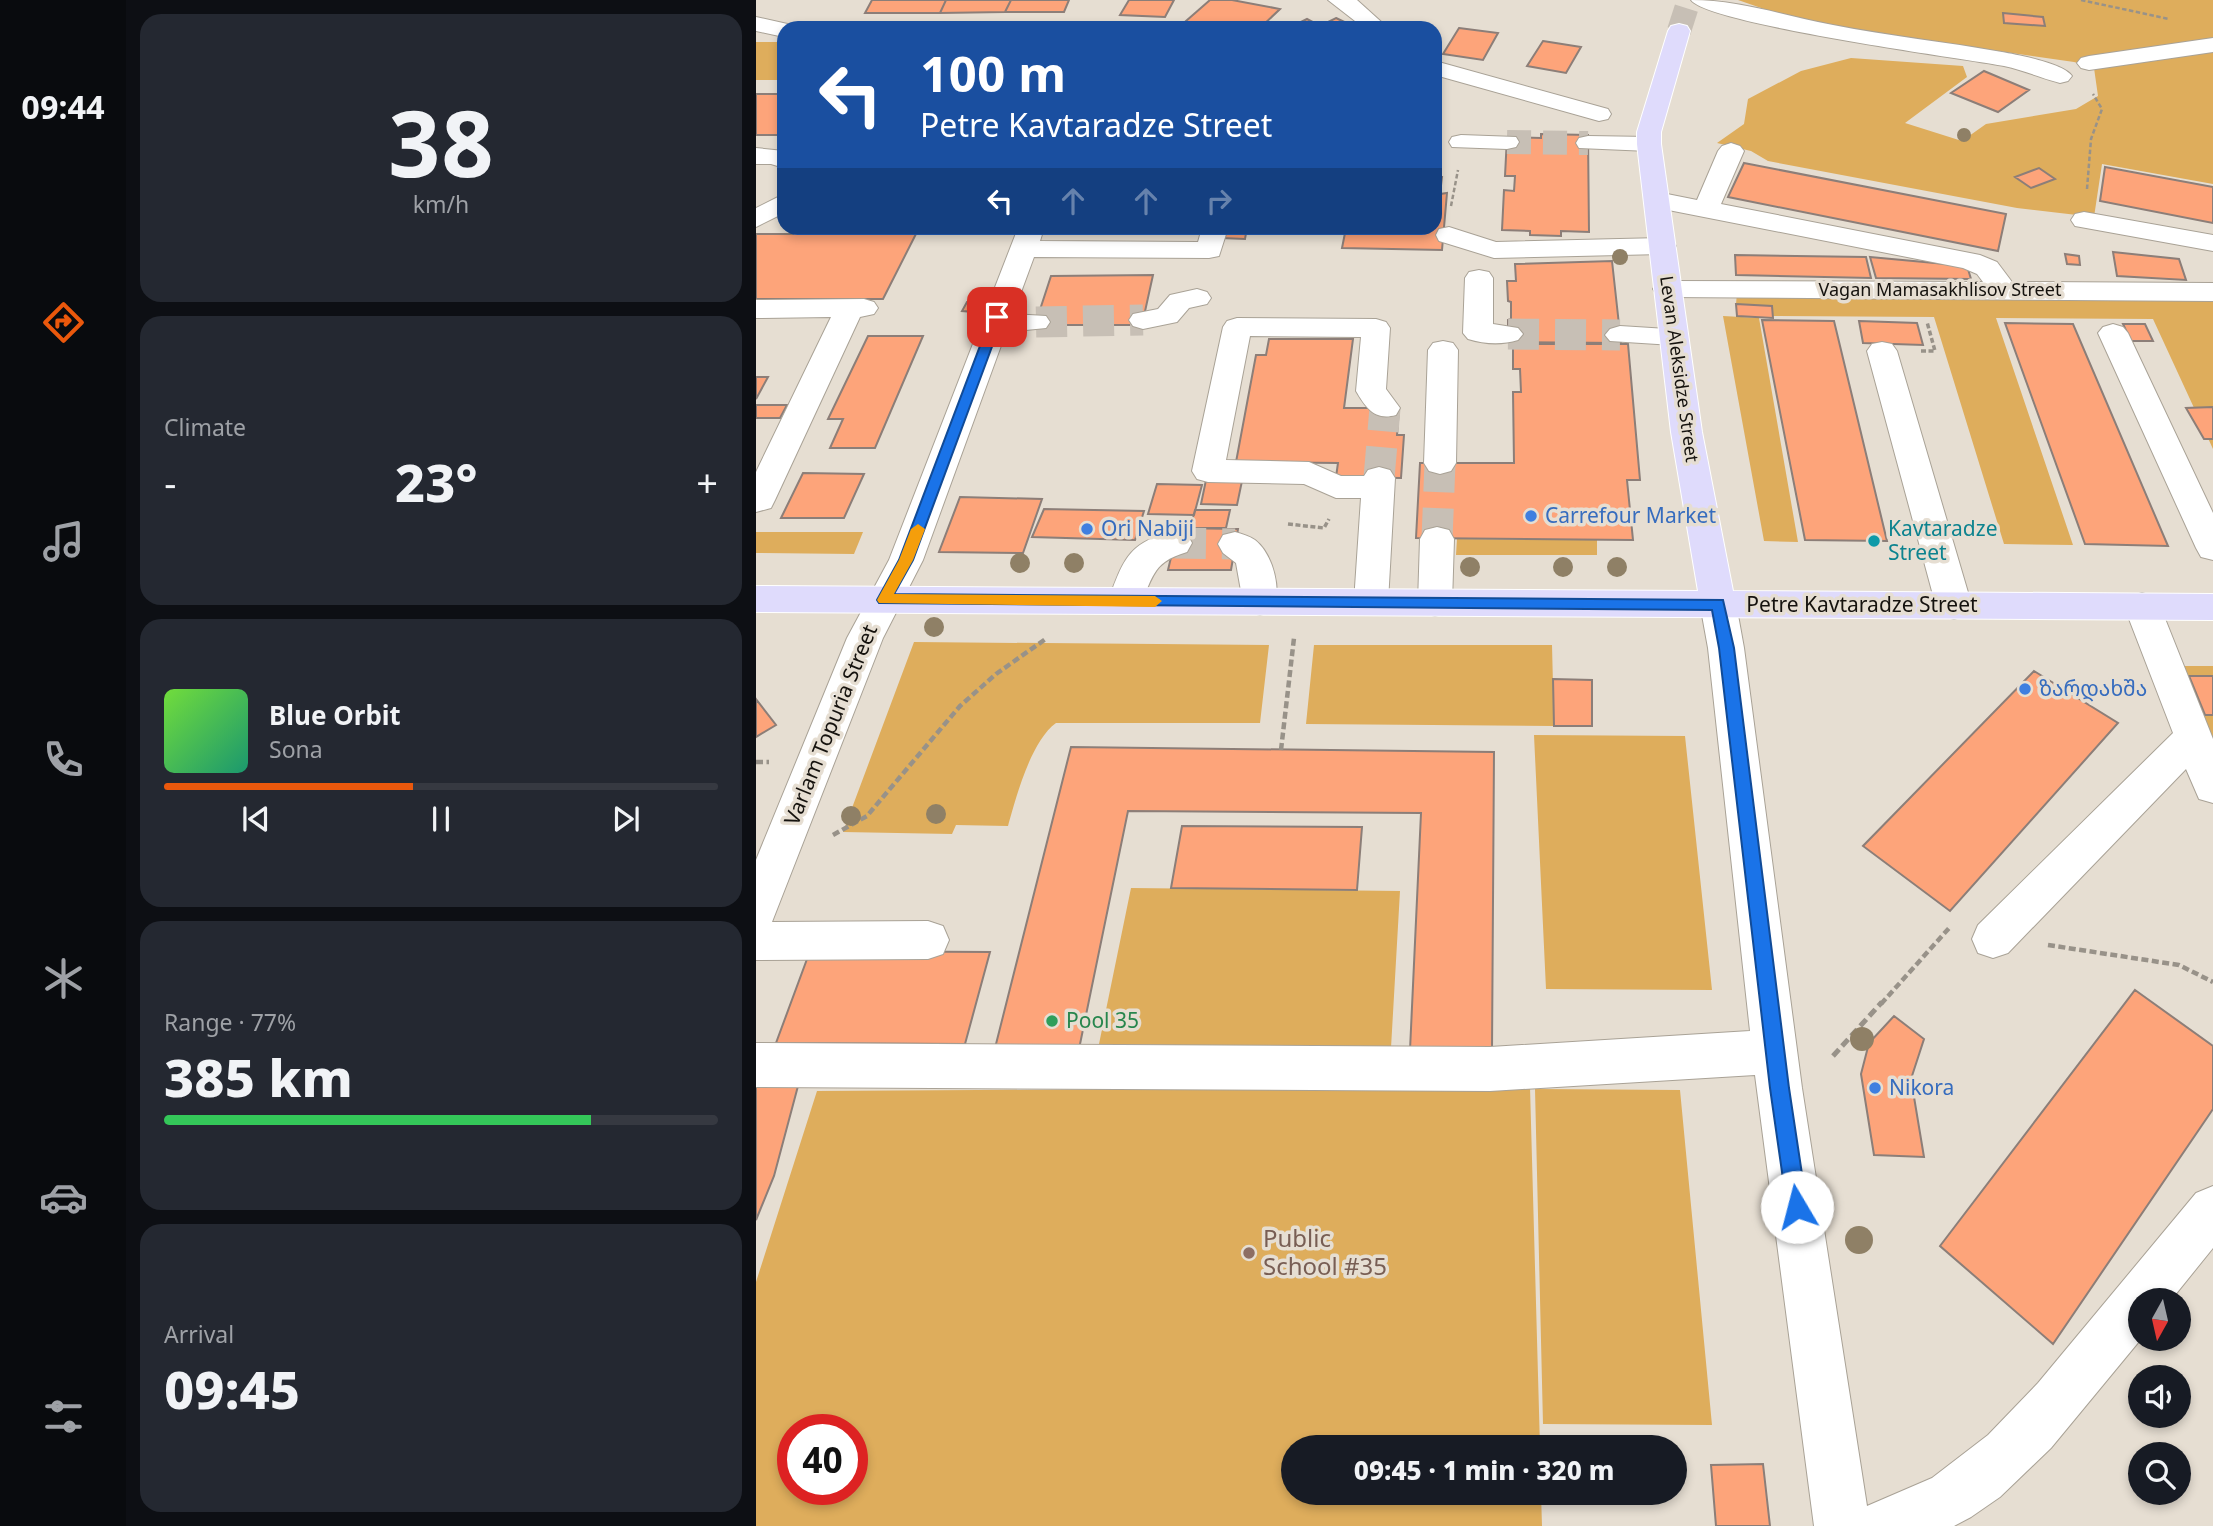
<!DOCTYPE html>
<html lang="en">
<head>
<meta charset="utf-8">
<style>
	:root { --surface:#171b24; --page:#242831; --text:#f1f3f6; --muted:#9ea1a6; --line:#363941; --accent:#ea580c }
	body { margin:0; font-family:Georgia,"Noto Sans Georgian",serif; background:var(--page); color:var(--text); height:100vh; display:flex; flex-direction:column; font-size:26px; white-space:nowrap }
	* { box-sizing:border-box; margin:0 }
	p { font-size:23px; color:var(--muted) }
	.icon { flex:none; width:38px; height:38px; fill:none; stroke:currentColor; stroke-width:2; stroke-linecap:round; stroke-linejoin:round }
	.map { position:relative; flex:1; overflow:hidden }
	.sheet { display:flex; flex-direction:column; gap:14px; padding:14px; background:#0d0f14; width:630px }
	.sheet>* { flex:none }
	.top-card { position:absolute; left:21px; top:21px; width:665px; height:214px; border-radius:21px; box-shadow:0 4px 10px #0003; background:#1a4fa0; color:#fff; overflow:hidden }
	.needle { width:46px; rotate:188deg }
	.buttons { position:absolute; left:1372px; top:1288px; display:grid; gap:14px }
	.buttons a { display:grid; place-items:center; width:63px; height:63px; border-radius:50%; background:var(--surface); box-shadow:0 4px 10px #0003; font-size:35px }
	.speed { position:absolute; left:21px; top:1414px; display:flex; gap:14px; font-size:35px; font-weight:700; text-align:center }
	.speed>* { display:grid; place-content:center; width:91px; height:91px; border-radius:50%; background:var(--surface); box-shadow:0 4px 10px #0003; line-height:1 }
	.speed .limit { border:10px solid #d22; background:#fff; color:#111 }
	.pin { position:absolute; display:grid; place-items:center; width:60px; height:60px; color:#fff; margin:-30px; border-radius:14px; box-shadow:0 4px 10px #0006 }
	.me { position:absolute; width:77px; margin:-38px; rotate:352deg; stroke-linejoin:round; filter:drop-shadow(0 0 5px #0008) }
	.turn { display:flex; align-items:center; gap:24px; height:147px; padding:0 28px; font-size:32px }
	.turn .icon { width:91px; height:91px; stroke-width:2.5 }
	.turn b { display:block; font-size:49px; line-height:60px }
	.lanes { display:flex; align-items:center; height:66px; padding:0 28px; background:#0003; justify-content:center; gap:35px; direction:ltr }
	.lanes .off { opacity:.35 }
	.big { font-size:52px; font-weight:800; line-height:1.1 }
	.sheet .tile { flex:1; display:flex; flex-direction:column; justify-content:center; gap:10px; min-width:0; padding:0 24px; border-radius:21px; background:var(--page) }
	.sheet .dial { align-items:center; gap:0 }
	.dial b { font-size:91px; line-height:1 }
	.song { display:flex; align-items:center; gap:21px }
	.cover { width:84px; height:84px; border-radius:10px; background:linear-gradient(135deg,hsl(100 70% 55%),hsl(160 70% 35%)) }
	.played { height:7px; border-radius:4px; background:linear-gradient(90deg,var(--accent) 45%,var(--line) 45%) }
	.keys { display:flex; justify-content:space-around; direction:ltr }
	.heat { display:flex; justify-content:space-between; align-items:center; font-size:38px; direction:ltr }
	.charge { height:10px; border-radius:5px; background:linear-gradient(90deg,#34c759 77%,var(--line) 0) }
	.trip { position:absolute; left:525px; top:1435px; width:406px; height:70px; border-radius:35px; background:var(--surface); box-shadow:0 4px 10px #0003; font-weight:800; line-height:70px; text-align:center }
	main { display:flex; flex:1; min-height:0 }
	.tab-bar { display:flex; flex-direction:column; width:126px; justify-content:space-around; align-items:center; background:#090b0e; color:var(--muted) }
	.tab-bar .icon { width:49px; height:49px }
	.tab-bar .on { color:var(--accent) }
	.tab-bar b { font-size:32px; color:var(--text) }
	.map>svg:first-child { display:block }
	.green { fill:#dead5c; fill-rule:evenodd }
	.building { fill:#fda47a; stroke:#8c7e78; stroke-width:2 }
	.lines { fill:none; stroke-linecap:round; stroke-linejoin:round }
	.minor-tunnel-far1 { stroke:#c7bfb5; stroke-width:24; stroke-dasharray:24 12; stroke-linecap:butt }
	.minor-tunnel { stroke:#c7bfb5; stroke-width:31; stroke-dasharray:31 16; stroke-linecap:butt }
	.major-tunnel { stroke:#c7bfb5; stroke-width:24; stroke-dasharray:24 12; stroke-linecap:butt }
	.minor-casing { stroke:#a9a296; stroke-width:2 }
	.major-casing { stroke:#fff; stroke-width:2 }
	.path-far3 { stroke:#989289; stroke-width:2.5; stroke-dasharray:4.5 2.5; stroke-linecap:butt }
	.path-far2 { stroke:#989289; stroke-width:3.5; stroke-dasharray:5 2.5; stroke-linecap:butt }
	.path-far1 { stroke:#989289; stroke-width:4.5; stroke-dasharray:7 3.5; stroke-linecap:butt }
	.path { stroke:#989289; stroke-width:5; stroke-dasharray:9 4.5; stroke-linecap:butt }
	.minor { fill:#fff; fill-rule:evenodd }
	.major { fill:#dfdbfc; fill-rule:evenodd }
	.tree { fill:#8f8066 }
	.route { fill:#1a73e8; stroke:#114b97; stroke-width:2 }
	.slow { fill:#f59e0b }
	.shop-dot { fill:#3f7fe0; stroke:#e6ded2; stroke-width:2.5 }
	.culture-dot { fill:#0f9aa8; stroke:#e6ded2; stroke-width:2.5 }
	.leisure-dot { fill:#2e9e5b; stroke:#e6ded2; stroke-width:2.5 }
	.education-dot { fill:#8d6e63; stroke:#e6ded2; stroke-width:2.5 }
	.labels { text-anchor:middle; stroke-width:7; stroke-linejoin:round; paint-order:stroke }
	.far-street-label { font-size:18px; fill:#15120e; stroke:#e6ded2 }
	.shop-label { font-size:21px; fill:#366cbe; stroke:#e6ded2; text-anchor:start }
	.culture-label { font-size:21px; fill:#0d838f; stroke:#e6ded2; text-anchor:start }
	.street-label { font-size:21px; fill:#15120e; stroke:#e6ded2 }
	.leisure-label { font-size:21px; fill:#27864d; stroke:#e6ded2; text-anchor:start }
	.near-education-label { font-size:24px; fill:#785e54; stroke:#e6ded2; text-anchor:start }
</style>
</head>
<body>
<main>
<nav class="tab-bar">
<b>09:44</b>
<svg class="icon on" aria-label="directions" viewBox="0 0 24 24"><path d="M12 3l9 9-9 9-9-9zM9 14v-3h6M13 9l2 2-2 2"/></svg>
<svg class="icon" aria-label="music" viewBox="0 0 24 24"><path d="M9 18V5l10-2v13"/><circle cx="6" cy="18" r="3"/><circle cx="16" cy="16" r="3"/></svg>
<svg class="icon" aria-label="phone" viewBox="0 0 24 24"><path d="M5 4h4l2 5-3 2q2 4 5 5l2-3 5 2v4C11 20 4 13 5 4z"/></svg>
<svg class="icon" aria-label="climate" viewBox="0 0 24 24"><path d="M12 3v18M4 7l16 10M4 17L20 7"/></svg>
<svg class="icon" aria-label="car" viewBox="0 0 24 24"><path d="M5 17H2v-5l4-1 3-4h7l3 4 3 1v5h-3M9 17h6M6 11h13"/><circle cx="7" cy="17" r="2"/><circle cx="17" cy="17" r="2"/></svg>
<svg class="icon" aria-label="filters" viewBox="0 0 24 24"><path d="M4 7h16M4 17h16"/><circle cx="9" cy="7" r="2"/><circle cx="15" cy="17" r="2"/></svg>
</nav>
<section class="sheet">
<div class="tile dial"><b>38</b><p>km/h</p></div>
<div class="tile"><p>Climate</p>
<div class="heat"><a>−</a><b class="big">23°</b><a>+</a></div>
</div>
<div class="tile">
<div class="song"><i class="cover"></i><div><b>Blue Orbit</b><p>Sona</p></div></div>
<div class="played"></div>
<div class="keys"><svg class="icon" aria-label="previous" viewBox="0 0 24 24"><path d="M18 5L8 12l10 7zM5 5v14"/></svg><svg class="icon" aria-label="pause" viewBox="0 0 24 24"><path d="M8 5v14M16 5v14"/></svg><svg class="icon" aria-label="next" viewBox="0 0 24 24"><path d="M6 5l10 7-10 7zM19 5v14"/></svg></div>
</div>
<div class="tile"><p>Range · 77%</p><b class="big">385 km</b><div class="charge"></div></div>
<div class="tile"><p>Arrival</p><b class="big">09:45</b></div>
</section>
<div class="map">
<svg width="1457" height="1526" viewBox="0 0 1457 1526">
	<rect width="100%" height="100%" fill="#e6ded2"/>
	<!-- green -->
	<path class="green" d="M982 0H1457V184L1346 164 1338 217 1261 208 1012 161 995 151 961 143 988 124 992 99 1045 71 1095 58 1207 66 1211 77 1149 123 1206 141 1230 124 1320 109 1342 96 1338 68 1318 62 1049 23Z
		M0 42H28V80H0Z
		M981 293 1457 295V449L1397 319 1240 318 1317 545 1248 544 1178 317 1017 316 1016 306 980 304Z
		M967 316 1003 318 1042 542 1008 541Z
		M0 532H107L98 554 0 553Z
		M701 539 841 540V555H700Z
		M158 642 513 645 504 723H300C275 741 260 797 252 826L200 825 196 834 87 832Z
		M558 645H796L798 726 550 724Z
		M1425 666H1457V745Z
		M778 735 929 736 956 990 790 989Z
		M375 888 644 891 635 1048 343 1044Z
		M774 1087 784 1447H537V1493H785L786 1526H0V1282L61 1091ZM37 1430H96V1489H37Z
		M779 1089 924 1090 956 1425 787 1424Z"/>
	<!-- building -->
	<path class="building" d="M116 0H190L184 13H109Z
		M190 0H255L249 12 184 13Z
		M255 0H313L308 12H249Z
		M373 0H418L409 17 364 15Z
		M454 0H476L524 9 504 28H422Z
		M1247 13 1287 17 1289 26 1248 23Z
		M580 18 601 28H533L551 19 564 26Z
		M703 28 742 33 727 60 687 54Z
		M787 41 825 47 810 73 771 66Z
		M1228 71 1273 90 1242 112 1195 93Z
		M0 94H28V127L23 135H0Z
		M785 134 832 135 833 232 805 231V236L774 235V231L746 230 748 190 758 191 759 176H749L751 137 785 138Z
		M988 163 1250 214 1242 251 972 197Z
		M1349 167 1457 187V223L1344 201Z
		M1283 168 1299 179 1275 188 1259 177Z
		M679 177H686L684 194 691 193 686 250 586 248 590 228H679Z
		M40 228H163L127 299H0V234H37Z
		M469 228H491L489 239 466 238Z
		M1357 252 1423 259 1430 280 1361 276Z
		M1309 254 1323 256 1324 265 1311 264Z
		M979 255 1110 257 1115 278 980 275Z
		M1114 257 1211 266 1215 279 1120 278Z
		M856 261 865 343 752 342V320L755 319V302L752 301 751 281H760L759 264Z
		M397 275 386 325H279L295 276Z
		M211 302 237 303 233 313 206 311Z
		M980 304 1016 306 1017 318 981 316Z
		M1006 320 1078 321 1131 541 1049 540Z
		M1103 321 1161 323 1167 345 1107 343Z
		M1249 323 1317 324 1412 546 1329 544Z
		M1367 324H1389L1397 341H1375Z
		M112 336H167L119 448H74L87 419H72Z
		M513 339H597L588 408H643L641 435H648L645 478 580 477 582 463 480 462 500 355H510Z
		M757 344H872L884 480H871L877 540 660 538 664 463H758L757 392H765L764 369H757Z
		M0 377H12L0 399Z
		M0 405H31L24 418H0Z
		M1457 407V439H1448L1430 408Z
		M47 473 108 474 88 518H25Z
		M450 480 486 481 481 505 445 504Z
		M401 484 446 485 438 515 392 514Z
		M204 497 286 499 267 553 183 552Z
		M288 509 388 511 379 540 276 537Z
		M439 510H474L470 528H434Z
		M422 528 482 529 475 570H412Z
		M1278 671 1362 723 1194 911 1107 846Z
		M1433 676H1457V715H1449Z
		M797 679 836 680V726H798Z
		M0 699 20 725 0 737Z
		M315 747 738 752 736 1051 654 1050 665 813 372 811 323 1049 239 1048Z
		M426 826 606 827 601 890 415 888Z
		M54 951 234 952 209 1044 20 1043Z
		M1379 990 1457 1046V1109L1297 1344 1184 1246Z
		M1138 1016 1168 1039 1155 1079 1168 1157 1118 1155 1105 1074 1113 1043Z
		M42 1086 18 1176 0 1220V1087Z
		M1007 1464 1014 1526H960L955 1465Z"/>
	<g class="lines">
		<!-- minor-tunnel-far1 -->
		<path class="minor-tunnel-far1" d="M751 142 832 143"/>
		<!-- minor-tunnel -->
		<path class="minor-tunnel" d="M280 322 387 320
			M752 334 864 335
			M623 478 629 408
			M681 539 684 463
			M419 543 479 544"/>
		<!-- major-tunnel -->
		<path class="major-tunnel" d="M923 31 933 0"/>
		<!-- minor casing -->
		<g class="minor-casing">
			<path id="minor" d="M572 0H601L632 28H608Z
				M935 0C984 0 1029 16 1077 25 1133 36 1190 42 1246 52 1262 55 1307 63 1316 76L1312 81 1304 83C1285 78 1267 70 1248 66 1204 58 952 24 935 0Z
				M0 17 36 25 38 28H28V37L0 31Z
				M1457 38V52L1333 70 1325 68 1321 63 1325 58 1333 56Z
				M679 61 852 109 855 114 852 119 843 121 679 75Z
				M705 135 760 137 763 142 760 147 751 149 696 147 693 142 696 137Z
				M832 136 893 137 902 139 905 144 902 149 893 151 823 148 820 143 823 138Z
				M975 143 984 146 988 151 965 204 1224 255 1241 262 1256 282 1457 283V301L911 297 901 295 897 289 901 283 911 281 1227 282 1221 274 1207 268 892 206 888 200 892 194 901 192 941 200 962 151 966 146Z
				M0 148 28 151V168L15 164H0Z
				M28 194V213L0 227V208Z
				M1328 212 1457 235V251L1319 226 1315 220 1319 214Z
				M693 227 740 242 906 238 916 240 920 246 916 252 906 254 738 258 683 241 680 235 683 229Z
				M262 228H288L284 241 442 242 446 228H472L463 256 453 258 278 257 257 314 290 316 294 322 290 328 250 332 167 560 127 638 16 922 172 921 187 926 193 940 187 954 172 959 0 960V860L91 638 133 560Z
				M723 270 733 272 737 278V324L762 328 767 334 762 340C746 345 728 344 712 339L707 333 709 278 713 272Z
				M441 289 451 292 455 298 451 304 433 308 421 322 387 329 377 326 373 320 377 314 402 309 414 295Z
				M108 299 118 302 122 308 118 314 104 317 19 500 15 508 0 512V472L75 317 0 318V300Z
				M481 318 620 319 630 322 634 328 630 389 644 408 640 415C619 421 610 408 600 391L605 337 494 336 470 460 553 462 585 476H608L612 470 623 467 634 470 639 478 632 602 627 611 615 615 603 611 598 602 605 498H580L548 484 452 482 441 479 436 471 467 327 471 321Z
				M1357 324 1367 327 1372 333 1457 513V560L1445 557 1440 548 1342 333 1347 327Z
				M864 326 927 330 932 336 927 342 917 345 854 341 849 335 854 329Z
				M687 341 697 343 702 350 700 463 695 471 684 474 673 471 668 463 672 350 677 343Z
				M1126 342 1136 344 1141 351 1216 606 1210 615 1198 619 1186 615 1180 606 1111 351 1116 344Z
				M681 527 693 530 698 539 696 603 691 612 679 616 667 612 662 603 664 539 669 530Z
				M419 531 431 534 436 543 431 552C393 563 398 580 381 610L369 614 357 610 352 601C368 559 372 542 419 531Z
				M479 532C486 534 493 536 499 540 517 554 527 592 516 611L504 615 492 611 487 602 480 563 467 553 462 544 467 535Z
				M962 591 974 595 980 604 988 648 1046 1088 1111 1506 1176 1478 1232 1435 1282 1383 1440 1193 1457 1186V1248L1415 1300H1384L1385 1339 1295 1448 1244 1497 1215 1517 1198 1526H1058L999 1075 734 1091 0 1087V1043L734 1047 994 1031 952 648 944 604 950 595Z
				M1386 593 1398 597 1404 606 1457 739V803L1443 799 1430 769 1252 953 1237 958 1222 953 1216 939 1222 925 1417 733 1368 606 1374 597Z"/>
		</g>
		<!-- major casing -->
		<g class="major-casing">
			<path id="major" d="M923 24 931 26 934 31 905 132V144L946 432 977 591 1457 594V620L0 612V586L942 591 915 432 881 144V132L912 31 915 26Z"/>
		</g>
		<!-- path-far3 -->
		<path class="path-far3" d="M1325 0 1413 19
			M1331 189 1335 139 1346 109 1337 94
			M695 206 702 170"/>
		<!-- path-far2 -->
		<path class="path-far2" d="M1165 351H1179L1171 322
			M532 524 568 528 573 519"/>
		<!-- path-far1 -->
		<path class="path-far1" d="M525 750 538 638
			M0 762H13
			M77 835 111 816 204 706 240 674 291 638
			M1292 945 1423 965 1457 982
			M1125 1004 1194 927"/>
		<!-- path -->
		<path class="path" d="M1077 1056 1126 1002"/>
		<!-- minor -->
		<use href="#minor" class="minor"/>
		<!-- major -->
		<use href="#major" class="major"/>
	</g>
	<!-- trees -->
	<g class="tree">
		<circle cx="1208" cy="135" r="7"/>
		<circle cx="864" cy="257" r="8"/>
		<circle cx="264" cy="563" r="10"/>
		<circle cx="318" cy="563" r="10"/>
		<circle cx="714" cy="567" r="10"/>
		<circle cx="807" cy="567" r="10"/>
		<circle cx="861" cy="567" r="10"/>
		<circle cx="178" cy="627" r="10"/>
		<circle cx="180" cy="814" r="10"/>
		<circle cx="95" cy="816" r="10"/>
		<circle cx="1106" cy="1039" r="12"/>
		<circle cx="1103" cy="1240" r="14"/>
	</g>
	<!-- route -->
	<path class="route" d="M241 313 247 317 157 560 138 594 967 600 978 648 1033 1088 1051 1207 1048 1214 1041 1217 1034 1214 1031 1207 1014 1088 963 648 956 610 123 603 121 600 143 560 235 317Z"/>
	<!-- slow -->
	<path class="slow" d="M162 524 169 529 157 560 138 594 399 596 406 601 399 607 123 603 121 600 143 560 155 529Z"/>
	<!-- markers -->
	<g class="shop-dot">
		<circle cx="775" cy="516" r="7"/>
		<circle cx="331" cy="529" r="7"/>
		<circle cx="1269" cy="689" r="7"/>
		<circle cx="1119" cy="1088" r="7"/>
	</g>
	<circle class="culture-dot" cx="1118" cy="541" r="7"/>
	<circle class="leisure-dot" cx="296" cy="1021" r="7"/>
	<circle class="education-dot" cx="493" cy="1253" r="7"/>
	<g class="labels">
		<!-- far-street labels -->
		<g class="far-street-label">
			<text x="1184" y="296">Vagan Mamasakhlisov Street</text>
			<text transform="translate(923 369) rotate(82)" y="6">Levan Aleksidze Street</text>
		</g>
		<!-- shop labels -->
		<g class="shop-label">
			<text x="789" y="523">Carrefour Market</text>
			<text x="345" y="536">Ori Nabiji</text>
			<text x="1283" y="696">ზარდახშა</text>
			<text x="1133" y="1095">Nikora</text>
		</g>
		<!-- culture labels -->
		<g class="culture-label">
			<text x="1132" y="536">Kavtaradze<tspan x="1132" dy="24">Street</tspan></text>
		</g>
		<!-- street labels -->
		<g class="street-label">
			<text x="1106" y="612">Petre Kavtaradze Street</text>
			<text transform="translate(75 725) rotate(-68)" y="7">Varlam Topuria Street</text>
		</g>
		<!-- leisure labels -->
		<g class="leisure-label">
			<text x="310" y="1028">Pool 35</text>
		</g>
		<!-- near-education labels -->
		<g class="near-education-label">
			<text x="507" y="1247">Public<tspan x="507" dy="28">School #35</tspan></text>
		</g>
	</g>
</svg>
<div class="buttons">
<a><svg class="needle" viewBox="-14 -14 28 28"><path d="M0-13l5 13h-10z" fill="#e53935"/><path d="M0 13l5-13h-10z" fill="#9ea1a6"/></svg></a>
<a><svg class="icon" aria-label="sound" viewBox="0 0 24 24"><path d="M4 9h4l5-4v14l-5-4H4zM17 9q2 3 0 6"/></svg></a>
<a><svg class="icon" aria-label="search" viewBox="0 0 24 24"><circle cx="10" cy="10" r="6"/><path d="M15 15l6 6"/></svg></a>
</div>
<div class="speed"><div class="limit">40</div></div>
<div class="pin" style="left:241px;top:317px;background:#d93025"><svg class="icon" aria-label="arrive" viewBox="0 0 24 24"><path d="M6 21V4h12l-3 4 3 4H6"/></svg></div>
<svg class="me" style="left:1041px;top:1207px" viewBox="-20 -20 40 40"><circle r="19" fill="#fff"/><path d="M0-13L10 11 0 6-10 11z" fill="#1a73e8"/></svg>
<div class="trip">09:45 · 1 min · 320 m</div>
<div class="top-card">
<div class="turn"><svg class="icon" aria-label="left" viewBox="0 0 24 24"><path d="M17 20v-9H6M10 6l-5 5 5 5"/></svg><div><b>100 m</b>Petre Kavtaradze Street</div></div>
<div class="lanes"><svg class="icon" aria-label="left" viewBox="0 0 24 24"><path d="M17 20v-9H6M10 6l-5 5 5 5"/></svg><svg class="icon off" aria-label="ahead" viewBox="0 0 24 24"><path d="M12 20V5M6 11l6-6 6 6"/></svg><svg class="icon off" aria-label="ahead" viewBox="0 0 24 24"><path d="M12 20V5M6 11l6-6 6 6"/></svg><svg class="icon off" aria-label="right" viewBox="0 0 24 24"><path d="M7 20v-9h11M14 6l5 5-5 5"/></svg></div>
</div>
</div>
</main>
</body>
</html>
